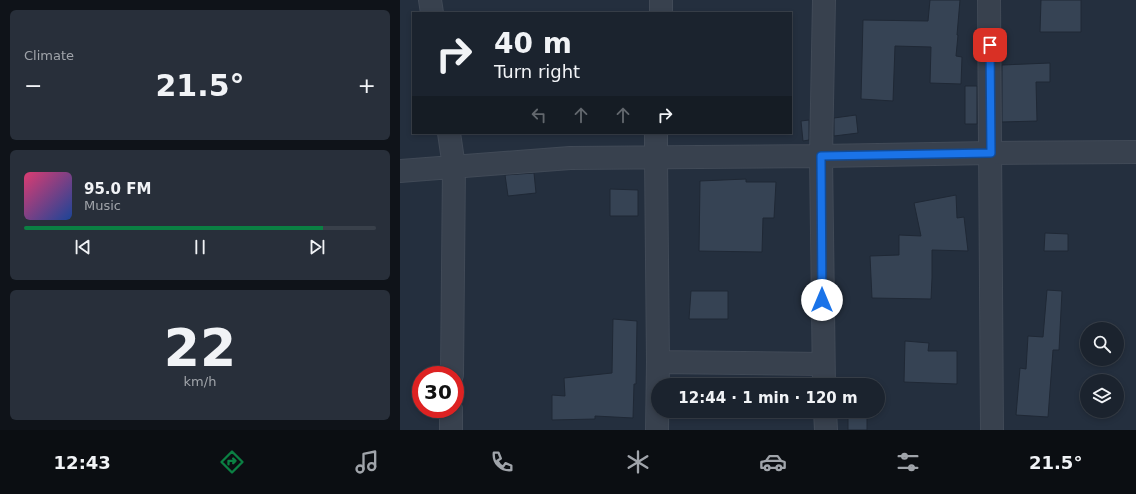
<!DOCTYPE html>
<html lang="en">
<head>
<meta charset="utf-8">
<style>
	:root { --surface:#1b232e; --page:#282f3a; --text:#f1f3f6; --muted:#a0a4aa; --line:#39404a; --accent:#0b8043 }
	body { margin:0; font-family:"DejaVu Sans",sans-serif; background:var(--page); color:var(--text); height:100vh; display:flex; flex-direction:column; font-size:15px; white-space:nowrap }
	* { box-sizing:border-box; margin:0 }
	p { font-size:13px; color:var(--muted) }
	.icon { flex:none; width:22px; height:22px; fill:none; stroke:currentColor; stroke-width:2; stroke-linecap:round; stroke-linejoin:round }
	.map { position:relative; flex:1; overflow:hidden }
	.sheet { display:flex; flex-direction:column; gap:10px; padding:10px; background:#0f1319; width:400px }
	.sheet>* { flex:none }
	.top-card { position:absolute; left:12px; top:12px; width:380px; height:122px; border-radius:0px; box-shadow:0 2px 6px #0003,0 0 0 1px var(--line); background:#1b232e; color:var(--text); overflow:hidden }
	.tools { position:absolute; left:680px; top:322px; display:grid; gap:8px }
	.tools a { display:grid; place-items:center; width:44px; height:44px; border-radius:50%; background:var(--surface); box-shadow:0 2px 6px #0003,0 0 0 1px var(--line); font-size:20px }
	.speed { position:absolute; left:12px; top:366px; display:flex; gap:8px; font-size:20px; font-weight:700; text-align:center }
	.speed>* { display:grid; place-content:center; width:52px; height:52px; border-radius:50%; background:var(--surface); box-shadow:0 2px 6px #0003,0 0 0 1px var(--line); line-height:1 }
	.speed .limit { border:6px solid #d22; background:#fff; color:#111 }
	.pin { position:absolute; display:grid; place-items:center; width:34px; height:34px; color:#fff; margin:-17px; border-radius:8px; box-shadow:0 2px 6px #0006 }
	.me { position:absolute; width:44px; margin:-22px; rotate:0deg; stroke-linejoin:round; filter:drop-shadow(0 0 3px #0008) }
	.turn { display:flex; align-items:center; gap:14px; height:84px; padding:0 16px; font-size:18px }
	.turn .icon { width:52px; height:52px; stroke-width:2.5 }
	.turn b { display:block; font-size:28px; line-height:34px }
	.lanes { display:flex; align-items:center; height:38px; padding:0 16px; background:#0003; justify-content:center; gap:20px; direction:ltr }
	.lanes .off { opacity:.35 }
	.big { font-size:30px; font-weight:600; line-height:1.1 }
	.sheet .widget { flex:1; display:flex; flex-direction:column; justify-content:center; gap:6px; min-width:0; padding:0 14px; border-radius:6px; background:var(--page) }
	.sheet .dial { align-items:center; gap:0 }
	.dial b { font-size:52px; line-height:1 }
	.song { display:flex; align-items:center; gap:12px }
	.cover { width:48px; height:48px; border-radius:6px; background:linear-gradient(135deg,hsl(340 70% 55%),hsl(220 70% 35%)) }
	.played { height:4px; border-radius:2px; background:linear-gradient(90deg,var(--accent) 85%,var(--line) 85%) }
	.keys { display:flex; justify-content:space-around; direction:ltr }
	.heat { display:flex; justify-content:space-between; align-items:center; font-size:22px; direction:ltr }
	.trip { position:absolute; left:251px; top:378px; width:234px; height:40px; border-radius:20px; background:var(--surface); box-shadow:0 2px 6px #0003,0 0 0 1px var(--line); font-weight:600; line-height:40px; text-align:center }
	.tabs { display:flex; height:64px; justify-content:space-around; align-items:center; background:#0b0e12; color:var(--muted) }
	.tabs .icon { width:28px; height:28px }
	.tabs .current { color:var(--accent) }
	.tabs b { font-size:18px; color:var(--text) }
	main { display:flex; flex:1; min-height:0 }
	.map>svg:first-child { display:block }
	.building { fill:#364354; stroke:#1f2835 }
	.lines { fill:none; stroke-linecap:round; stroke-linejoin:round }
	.street-casing { stroke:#414a57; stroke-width:24 }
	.street { stroke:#38414e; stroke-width:22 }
	.route-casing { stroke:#114b97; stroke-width:10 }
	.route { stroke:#1a73e8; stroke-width:7 }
</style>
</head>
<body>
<main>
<section class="sheet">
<div class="widget"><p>Climate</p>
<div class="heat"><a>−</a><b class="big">21.5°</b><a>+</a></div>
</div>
<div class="widget">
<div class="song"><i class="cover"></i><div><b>95.0 FM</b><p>Music</p></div></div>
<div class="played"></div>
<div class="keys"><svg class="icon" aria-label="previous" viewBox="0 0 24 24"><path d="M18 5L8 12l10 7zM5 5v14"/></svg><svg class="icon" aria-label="pause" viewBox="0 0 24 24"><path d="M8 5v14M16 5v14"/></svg><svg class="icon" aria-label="next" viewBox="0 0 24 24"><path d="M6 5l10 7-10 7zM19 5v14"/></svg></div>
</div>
<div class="widget dial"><b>22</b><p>km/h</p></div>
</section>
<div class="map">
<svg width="736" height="430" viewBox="0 0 736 430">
	<rect width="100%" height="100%" fill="#242f3e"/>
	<!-- building -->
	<path class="building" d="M530 0H560L557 35H558L556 56 562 57 561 84 530 83 531 47 495 46 493 101 461 99 463 20 528 21Z
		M641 0H681V32H640Z
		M650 63V82H636L637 121 602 122V65Z
		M565 86H577V124H565Z
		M456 115 458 133 434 136V118Z
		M409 120V140L403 141 401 121Z
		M134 173 136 193 108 196 105 175Z
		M346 179V182H376L374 218H363L362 252 299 251 300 181Z
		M210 189 238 190V216H210Z
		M556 195 557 218 564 217 568 251 532 250V278L531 299 472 298 470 256 499 255V235L521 236 514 203Z
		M645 233 668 234V251H644Z
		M647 290 662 291 659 350H653L648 417 616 415 620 368 626 369 628 336 643 337Z
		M291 291H328V319H289Z
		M213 319 237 321 236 384H234L233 418 195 416V419L152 420V395L165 396 164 378 212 373Z
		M505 341 529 343 528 351H557V384L504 382Z
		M448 411H467V430H448Z"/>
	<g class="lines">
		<!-- street casing -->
		<g class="street-casing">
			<path id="street" d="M30 0 32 13
				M589 0 592 430
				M261 13V0
				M49 133 54 167 52 375
				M256 133V157L258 362 257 430
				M0 171 170 158 421 156 591 153 736 152
				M258 362 423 364
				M424 385 421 156 424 0
				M425 411 426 430
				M51 430V409"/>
		</g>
		<!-- street -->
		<use href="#street" class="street"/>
	</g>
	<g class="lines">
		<!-- route casing -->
		<g class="route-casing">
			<path id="route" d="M422 300 421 156 591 153 590 45"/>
		</g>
		<!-- route -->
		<use href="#route" class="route"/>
	</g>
</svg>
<div class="tools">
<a><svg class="icon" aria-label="search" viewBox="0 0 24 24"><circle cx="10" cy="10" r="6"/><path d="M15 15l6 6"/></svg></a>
<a><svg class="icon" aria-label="layers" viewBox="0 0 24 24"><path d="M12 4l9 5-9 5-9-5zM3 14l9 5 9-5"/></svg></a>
</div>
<div class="speed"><div class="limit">30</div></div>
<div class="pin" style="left:590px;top:45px;background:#d93025"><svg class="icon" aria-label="arrive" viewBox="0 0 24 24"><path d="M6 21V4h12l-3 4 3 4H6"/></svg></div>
<svg class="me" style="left:422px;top:300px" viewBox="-20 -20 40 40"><circle r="19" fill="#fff"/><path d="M0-13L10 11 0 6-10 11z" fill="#1a73e8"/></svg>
<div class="trip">12:44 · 1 min · 120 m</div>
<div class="top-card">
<div class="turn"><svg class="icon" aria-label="right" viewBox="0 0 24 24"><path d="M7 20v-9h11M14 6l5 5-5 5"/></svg><div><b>40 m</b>Turn right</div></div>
<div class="lanes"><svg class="icon off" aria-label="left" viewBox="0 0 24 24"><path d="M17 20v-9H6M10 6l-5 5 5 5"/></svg><svg class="icon off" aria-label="ahead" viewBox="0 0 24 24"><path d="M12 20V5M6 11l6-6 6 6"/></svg><svg class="icon off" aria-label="ahead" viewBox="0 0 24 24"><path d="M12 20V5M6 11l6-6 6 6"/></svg><svg class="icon" aria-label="right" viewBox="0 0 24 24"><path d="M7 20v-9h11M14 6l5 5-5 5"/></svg></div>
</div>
</div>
</main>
<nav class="tabs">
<b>12:43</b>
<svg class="icon current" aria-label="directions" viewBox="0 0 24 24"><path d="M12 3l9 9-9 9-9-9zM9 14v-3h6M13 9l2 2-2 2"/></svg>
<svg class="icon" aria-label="music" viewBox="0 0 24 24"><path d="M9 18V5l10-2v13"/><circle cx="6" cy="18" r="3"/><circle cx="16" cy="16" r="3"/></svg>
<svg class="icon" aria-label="phone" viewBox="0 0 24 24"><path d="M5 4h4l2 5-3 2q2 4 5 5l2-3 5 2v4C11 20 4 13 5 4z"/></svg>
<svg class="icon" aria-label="climate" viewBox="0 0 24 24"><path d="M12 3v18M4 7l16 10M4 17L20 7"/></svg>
<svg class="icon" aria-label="car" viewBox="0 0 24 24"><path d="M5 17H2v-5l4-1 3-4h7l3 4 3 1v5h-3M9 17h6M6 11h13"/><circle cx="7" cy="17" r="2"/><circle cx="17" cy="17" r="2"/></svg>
<svg class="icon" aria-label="filters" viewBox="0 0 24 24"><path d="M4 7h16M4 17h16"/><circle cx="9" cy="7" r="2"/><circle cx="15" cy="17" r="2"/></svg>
<b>21.5°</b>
</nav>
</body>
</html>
